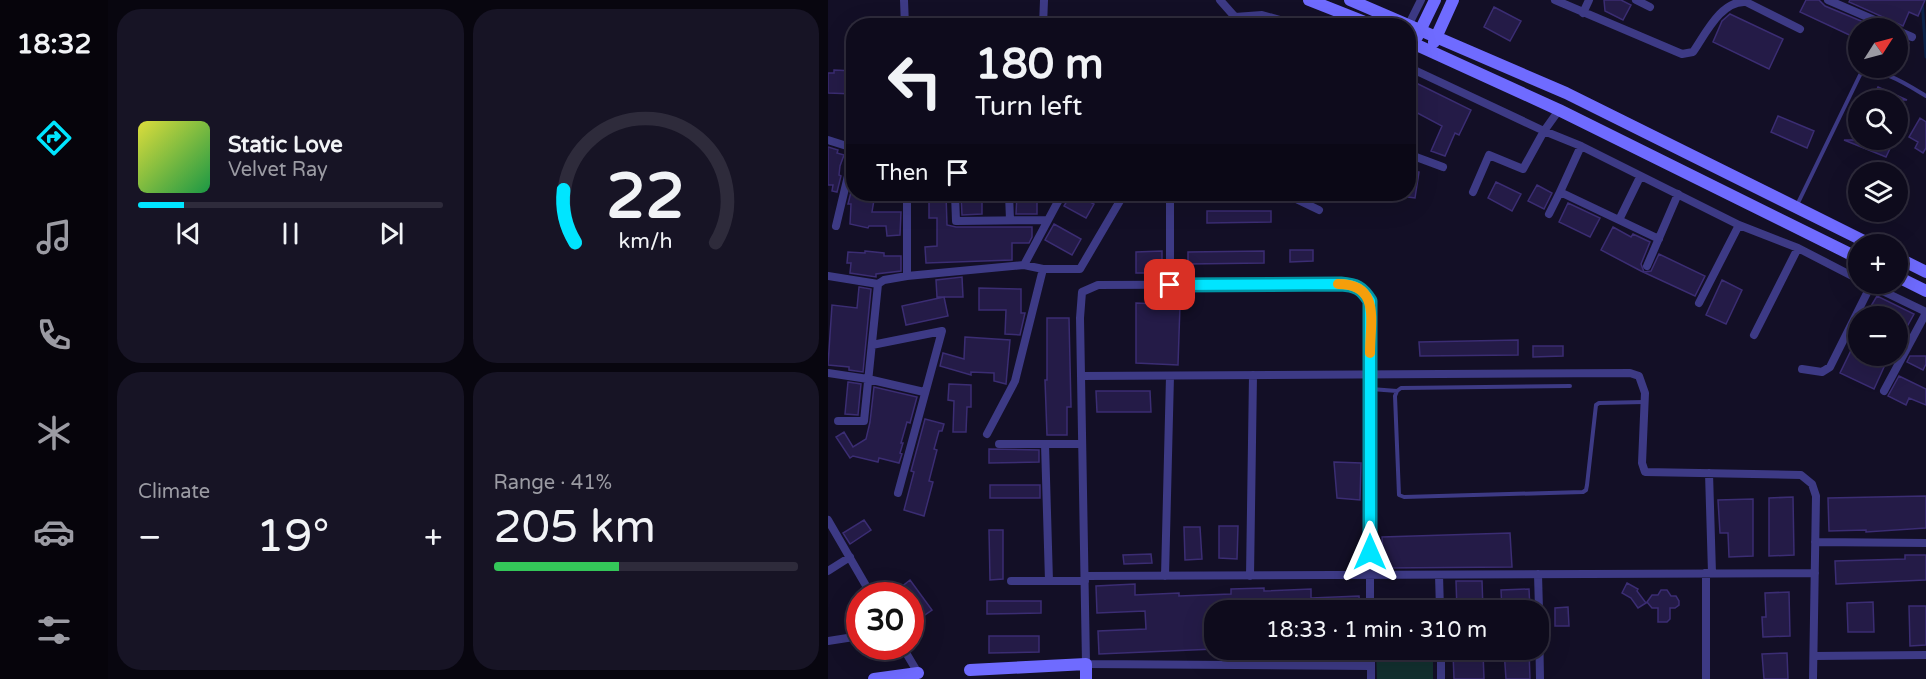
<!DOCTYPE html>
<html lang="en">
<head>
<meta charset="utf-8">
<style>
	:root { --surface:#0e0b1c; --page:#171425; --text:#f1f3f6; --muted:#9b9ba3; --line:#2e2b3b; --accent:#00e5ff }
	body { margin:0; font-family:"Varela Round",sans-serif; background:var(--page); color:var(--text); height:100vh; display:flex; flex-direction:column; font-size:22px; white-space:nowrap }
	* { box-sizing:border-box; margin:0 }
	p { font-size:20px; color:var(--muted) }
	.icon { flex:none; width:33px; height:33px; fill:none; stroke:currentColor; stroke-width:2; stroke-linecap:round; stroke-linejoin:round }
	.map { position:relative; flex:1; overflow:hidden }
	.panel { display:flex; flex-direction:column; gap:9px; padding:9px; background:#08060f; width:720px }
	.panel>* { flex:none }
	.banner { position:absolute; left:18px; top:18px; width:570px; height:183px; border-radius:24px; box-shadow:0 6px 24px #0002,0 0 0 2px var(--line); background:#0e0b1c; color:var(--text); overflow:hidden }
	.needle { width:39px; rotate:54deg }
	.buttons { position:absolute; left:1020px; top:18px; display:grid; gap:12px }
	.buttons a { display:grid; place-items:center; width:60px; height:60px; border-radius:50%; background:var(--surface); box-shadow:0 6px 24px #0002,0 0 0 2px var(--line); font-size:30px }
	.speed { position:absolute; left:18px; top:582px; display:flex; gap:12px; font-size:30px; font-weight:700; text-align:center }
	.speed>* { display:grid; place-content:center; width:78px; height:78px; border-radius:50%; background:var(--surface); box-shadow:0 6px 24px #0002,0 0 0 2px var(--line); line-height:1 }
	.speed .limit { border:9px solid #d22; background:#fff; color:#111 }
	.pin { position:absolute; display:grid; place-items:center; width:51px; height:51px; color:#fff; margin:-26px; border-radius:12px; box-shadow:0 3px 9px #0006 }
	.me { position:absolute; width:66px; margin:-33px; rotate:0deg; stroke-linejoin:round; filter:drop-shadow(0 0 4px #0008) }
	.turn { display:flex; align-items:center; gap:21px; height:126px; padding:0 30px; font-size:27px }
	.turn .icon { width:78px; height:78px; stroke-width:2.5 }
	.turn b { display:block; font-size:42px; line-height:51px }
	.then { display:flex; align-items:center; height:57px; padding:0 30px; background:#0003; gap:12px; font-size:22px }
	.big { font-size:45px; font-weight:600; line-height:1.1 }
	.panel .widget { flex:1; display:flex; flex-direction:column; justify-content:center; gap:9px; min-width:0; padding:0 21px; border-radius:24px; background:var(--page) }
	.panel .dial { align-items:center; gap:0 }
	.dial svg { height:156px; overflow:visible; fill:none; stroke:var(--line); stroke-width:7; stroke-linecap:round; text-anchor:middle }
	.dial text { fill:var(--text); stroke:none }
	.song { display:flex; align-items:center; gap:18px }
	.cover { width:72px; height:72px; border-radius:9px; background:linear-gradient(135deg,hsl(60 70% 55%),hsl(140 70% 35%)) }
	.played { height:6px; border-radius:3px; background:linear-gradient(90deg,var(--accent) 15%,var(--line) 15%) }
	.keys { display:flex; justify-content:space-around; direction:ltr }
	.heat { display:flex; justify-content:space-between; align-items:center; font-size:33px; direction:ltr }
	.charge { height:9px; border-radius:4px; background:linear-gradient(90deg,#34c759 41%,var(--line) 0) }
	.panel .tiles { flex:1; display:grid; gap:9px; grid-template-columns:repeat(2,1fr) }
	.trip { position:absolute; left:376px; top:600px; width:345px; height:60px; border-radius:24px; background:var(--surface); box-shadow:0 6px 24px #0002,0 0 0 2px var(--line); font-weight:600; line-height:60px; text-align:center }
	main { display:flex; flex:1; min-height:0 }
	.tabs { display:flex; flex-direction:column; width:108px; justify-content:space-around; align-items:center; background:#06040b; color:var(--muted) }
	.tabs .icon { width:42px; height:42px }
	.tabs .selected { color:var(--accent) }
	.tabs b { font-size:27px; color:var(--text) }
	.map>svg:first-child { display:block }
	.green { fill:#12302f }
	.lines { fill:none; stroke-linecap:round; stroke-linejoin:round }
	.stream { stroke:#0c2248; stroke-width:3 }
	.building { fill:#241b47; stroke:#3b2d73; stroke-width:1.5 }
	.lane { stroke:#3d3a85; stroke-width:4 }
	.street { stroke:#3d3a85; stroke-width:8 }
	.secondary { stroke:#6f6bff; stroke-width:12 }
	.route-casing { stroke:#0095a6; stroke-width:15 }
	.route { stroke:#00e5ff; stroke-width:10 }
	.slow { stroke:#f59e0b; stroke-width:10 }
</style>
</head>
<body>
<main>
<nav class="tabs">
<b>18:32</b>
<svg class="icon selected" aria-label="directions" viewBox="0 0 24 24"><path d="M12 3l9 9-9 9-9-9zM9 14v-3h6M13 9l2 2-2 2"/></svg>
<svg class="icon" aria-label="music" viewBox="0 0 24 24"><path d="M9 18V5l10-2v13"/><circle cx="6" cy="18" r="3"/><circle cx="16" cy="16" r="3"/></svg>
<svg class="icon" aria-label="phone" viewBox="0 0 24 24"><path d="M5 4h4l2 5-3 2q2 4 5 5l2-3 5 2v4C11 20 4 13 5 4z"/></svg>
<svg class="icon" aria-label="climate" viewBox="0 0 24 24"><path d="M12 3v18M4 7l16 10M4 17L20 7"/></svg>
<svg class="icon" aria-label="car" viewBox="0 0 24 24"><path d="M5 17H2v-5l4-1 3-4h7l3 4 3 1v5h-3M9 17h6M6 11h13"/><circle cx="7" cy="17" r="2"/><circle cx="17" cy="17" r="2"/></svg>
<svg class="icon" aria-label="filters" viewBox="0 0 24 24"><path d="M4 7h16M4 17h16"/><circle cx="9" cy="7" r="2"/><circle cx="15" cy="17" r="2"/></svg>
</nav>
<section class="panel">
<div class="tiles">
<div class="widget">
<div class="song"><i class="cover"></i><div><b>Static Love</b><p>Velvet Ray</p></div></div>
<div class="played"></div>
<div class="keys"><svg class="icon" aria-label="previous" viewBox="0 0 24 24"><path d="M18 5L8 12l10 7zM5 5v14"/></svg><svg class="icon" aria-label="pause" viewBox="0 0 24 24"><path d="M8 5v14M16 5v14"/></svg><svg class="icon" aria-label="next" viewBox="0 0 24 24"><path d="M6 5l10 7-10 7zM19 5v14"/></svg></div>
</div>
<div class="widget dial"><svg viewBox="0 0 100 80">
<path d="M14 69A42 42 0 1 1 86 69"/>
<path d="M14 69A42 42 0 0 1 8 42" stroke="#00e5ff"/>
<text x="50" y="56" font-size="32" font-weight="700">22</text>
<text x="50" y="72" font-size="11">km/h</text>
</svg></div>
<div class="widget"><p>Climate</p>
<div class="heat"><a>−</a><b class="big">19°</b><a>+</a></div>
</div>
<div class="widget"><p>Range · 41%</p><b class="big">205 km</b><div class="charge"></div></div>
</div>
</section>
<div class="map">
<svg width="1098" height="679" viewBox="0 0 1098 679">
	<rect width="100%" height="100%" fill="#130f26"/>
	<!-- green -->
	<path class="green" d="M548 650H605V679H549Z"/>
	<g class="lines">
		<!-- stream -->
		<path class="stream" d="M1094 0 1098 57"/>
	</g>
	<!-- building -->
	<path class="building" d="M776 0H793L803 5 795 20 777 11Z
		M978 0H991L997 6 1050 28H1030V39L972 12Z
		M1022 0H1097L1090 16 1081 12 1075 26 1021 2Z
		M666 7 693 21 682 41 656 27Z
		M902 14 955 39 941 69 885 42 894 21Z
		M1070 38 1081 43 1070 68Z
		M6 70 26 71V94L0 93V73H6Z
		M580 79 643 110 631 135 627 133 617 156 603 151 614 126 580 108Z
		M1050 87 1079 100H1044Z
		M950 116 986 131 979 148 943 132Z
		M1092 118 1098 122V148L1095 153 1087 148 1090 142 1081 137Z
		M1016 140H1066L1058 157Z
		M0 147 10 150 9 153 16 155 12 166 11 175 13 176 9 192 4 191 5 185H0Z
		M580 170 591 172 587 198 580 197Z
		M26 180 25 194H47L44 212H73L72 235 59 236 58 226H41L40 228 22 224 23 204H20Z
		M668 182 693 194 684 211 660 198Z
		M709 185 724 193 716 209 700 201Z
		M101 194H118L119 225 128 227H204V237L201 243H184V260L98 263 97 247 109 246V218H101Z
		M133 194H154V214L134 215Z
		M189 194H209V214H188Z
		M243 194H247L266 204 258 218 236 206Z
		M740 203 772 218 762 237 731 222Z
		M379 211H443V222L379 223Z
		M226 224 253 239 244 255 217 240Z
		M785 227 803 237 805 234 822 242 813 264 816 272 823 271 831 254 877 276 867 296 813 271 773 250Z
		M462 250H485V261L462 262Z
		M37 251 56 253V256H73V271L48 274V277L22 273 23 263H19L20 252 37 253Z
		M334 251V261H329V273H308V252Z
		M436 251V263L360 264V252Z
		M134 277 135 297H109L108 280Z
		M894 280 914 290 898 324 878 315Z
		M31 287 43 289 35 372 21 370V367L0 365 4 305 29 308Z
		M151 288 193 289V313H197L192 335 177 334 178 310H151Z
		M1049 296 1086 314 1070 343V316H1037Z
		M116 297 120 316 78 325 74 306Z
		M308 303 352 305 350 365 308 363Z
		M219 318H241L243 407H239V435H219L217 380H219Z
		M1030 336V356H1061L1046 389 1012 373Z
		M137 337 182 340 178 384 166 381V373L143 372V375L112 366 115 353 136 359Z
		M690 340V355L592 356 591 342Z
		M705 346H735V356L705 357Z
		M1082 356H1098V364L1095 370 1079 362Z
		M1071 376 1098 389V405L1081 398 1078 405 1060 396Z
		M20 382 33 384 30 415 17 414Z
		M121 384 143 385V407H139L138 432H125L126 401 120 400Z
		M46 387 89 397 82 423 79 422 73 443H75L72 453 74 454 71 463 51 458 50 462 25 456 22 458 8 437 16 432 25 447 38 439 42 422Z
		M268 391H322L323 412H269Z
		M97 419 116 424 114 431H111L106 449 109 450 101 481 105 482 96 516 76 510 86 472 83 471Z
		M161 449 211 450V462L161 463Z
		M506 462 533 463 532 500 509 498Z
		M162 485H212V498H162Z
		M1098 496V528L1038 532V530L1001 531 1000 498Z
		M965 497 966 555 941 556V498Z
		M925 499V556L901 557 900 533H892L890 500Z
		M36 520 43 530 22 544 15 533Z
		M391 526H410L409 559 391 558Z
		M356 527H372L374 559 357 560Z
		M161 530H175V579L162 580Z
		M682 533 684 567 556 568 554 537Z
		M323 554 324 563 296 564 295 555Z
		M1077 555H1098V580L1008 584 1007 561 1077 559Z
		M82 580 104 610 91 619 90 616 82 621V591L76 595 72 588Z
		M628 581H654L655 610H629Z
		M799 583 810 589 809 591 818 603 810 608 803 598 794 593Z
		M307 584V595L351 593V596L403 594V589L436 588V591L483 589V598L531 596 532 610H387V649L271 654 270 631 318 629 317 611 269 613 268 586Z
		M701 589 702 610H674L673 590Z
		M833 590H839L843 596H848L851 601V605L847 608H842V619L839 622H830V608H824L819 602 824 595H830Z
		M961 592 962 636 935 637 934 617H938L937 593Z
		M159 601H213V613L159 614Z
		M1045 602 1046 632H1020L1019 603Z
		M1081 606H1098V645L1082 646Z
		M740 607 741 626H727V608Z
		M161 636H211V652L161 653Z
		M676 650H701L702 679H678Z
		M655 652 656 679H626L625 653Z
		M959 653 960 679H936L934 654Z"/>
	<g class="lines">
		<!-- lane -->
		<path class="lane" d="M969 205 1032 75C1048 63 1083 87 1098 96
			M742 386 573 388 569 391 567 396 571 495 576 497 755 492 758 490 759 485 768 405 771 403 816 402
			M543 389 569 391"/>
		<!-- street -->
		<path class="street" d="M76 0 77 26
			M392 0 407 17 434 15 473 26
			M727 0 854 54 865 52C877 35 893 0 918 2L972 29
			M808 0 822 7
			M1000 0 1065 28
			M755 13 761 0
			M581 24 593 0
			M215 26 216 0
			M1070 31 1084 37
			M580 67 716 131 753 146 911 225 970 248 1030 279
			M0 140 22 147 25 155 8 226
			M753 146 732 192 831 239
			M580 154 615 167
			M645 192 661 155 695 169 716 131 731 110
			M127 194 128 221 219 220
			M181 194 182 220
			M721 214 732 192
			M791 220 812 177
			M196 265 234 194
			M819 266 850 194
			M0 276 50 284
			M79 276 196 265 215 269H252L296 194
			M1040 284 1098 312
			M342 285V199H468L491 210
			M871 303 911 225
			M926 335 970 248
			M44 345 114 331 70 493
			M974 369 994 372 1002 367 1043 285
			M0 373 40 379 96 392
			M253 376 802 373 811 376 817 393 814 463 817 472 973 475 984 484 988 496 985 679
			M1056 391 1098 313
			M10 421H36L50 284 56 280 79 276V194
			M159 434 187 381 215 269
			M171 444H254
			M217 444 221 581
			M881 473 884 573
			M0 520 44 596
			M987 542 1098 543
			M0 571 22 557
			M710 574 711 610
			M611 575 612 610
			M257 576 987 573
			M337 576 342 376
			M422 576 425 375
			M183 581H257
			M542 610V301C534 288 527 285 513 284L270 285 254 292 252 318 258 664 543 666
			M711 621 712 679
			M0 641 32 636
			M74 646 90 673
			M543 650V679
			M613 650V679
			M986 656 1098 655
			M878 679V573"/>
		<!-- secondary -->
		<path class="secondary" d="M481 0 547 26
			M522 0 738 93 1042 244
			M589 37 607 0
			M580 41 731 110 1030 258
			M606 42 625 0
			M1070 258 1098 272
			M1070 277 1098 291
			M142 670 258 664V679
			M46 679 90 673"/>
	</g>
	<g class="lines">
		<!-- route casing -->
		<g class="route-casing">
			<path id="route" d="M342 285 513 284C528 285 534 288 542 301V552"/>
		</g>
		<!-- route -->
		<use href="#route" class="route"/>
		<!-- slow -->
		<path class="slow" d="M510 284C553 284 542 321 542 353"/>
	</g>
</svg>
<div class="buttons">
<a><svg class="needle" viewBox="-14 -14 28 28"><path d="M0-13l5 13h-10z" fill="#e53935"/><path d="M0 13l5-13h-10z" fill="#9b9ba3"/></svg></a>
<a><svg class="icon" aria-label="search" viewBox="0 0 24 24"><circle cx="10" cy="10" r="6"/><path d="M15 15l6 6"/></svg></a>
<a><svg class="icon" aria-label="layers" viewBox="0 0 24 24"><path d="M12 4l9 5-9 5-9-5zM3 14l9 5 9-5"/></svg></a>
<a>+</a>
<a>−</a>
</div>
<div class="speed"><div class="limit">30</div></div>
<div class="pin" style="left:342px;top:285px;background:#d93025"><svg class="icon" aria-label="arrive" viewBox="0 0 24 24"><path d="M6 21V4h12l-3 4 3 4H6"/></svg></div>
<svg class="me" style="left:542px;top:552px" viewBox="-20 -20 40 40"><path d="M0-17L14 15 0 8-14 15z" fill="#00e5ff" stroke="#fff" stroke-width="4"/></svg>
<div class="trip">18:33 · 1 min · 310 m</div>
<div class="banner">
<div class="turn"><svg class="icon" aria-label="left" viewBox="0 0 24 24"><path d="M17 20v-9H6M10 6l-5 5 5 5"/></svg><div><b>180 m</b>Turn left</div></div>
<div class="then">Then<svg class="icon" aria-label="arrive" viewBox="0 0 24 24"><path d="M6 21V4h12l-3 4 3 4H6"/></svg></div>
</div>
</div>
</main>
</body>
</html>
